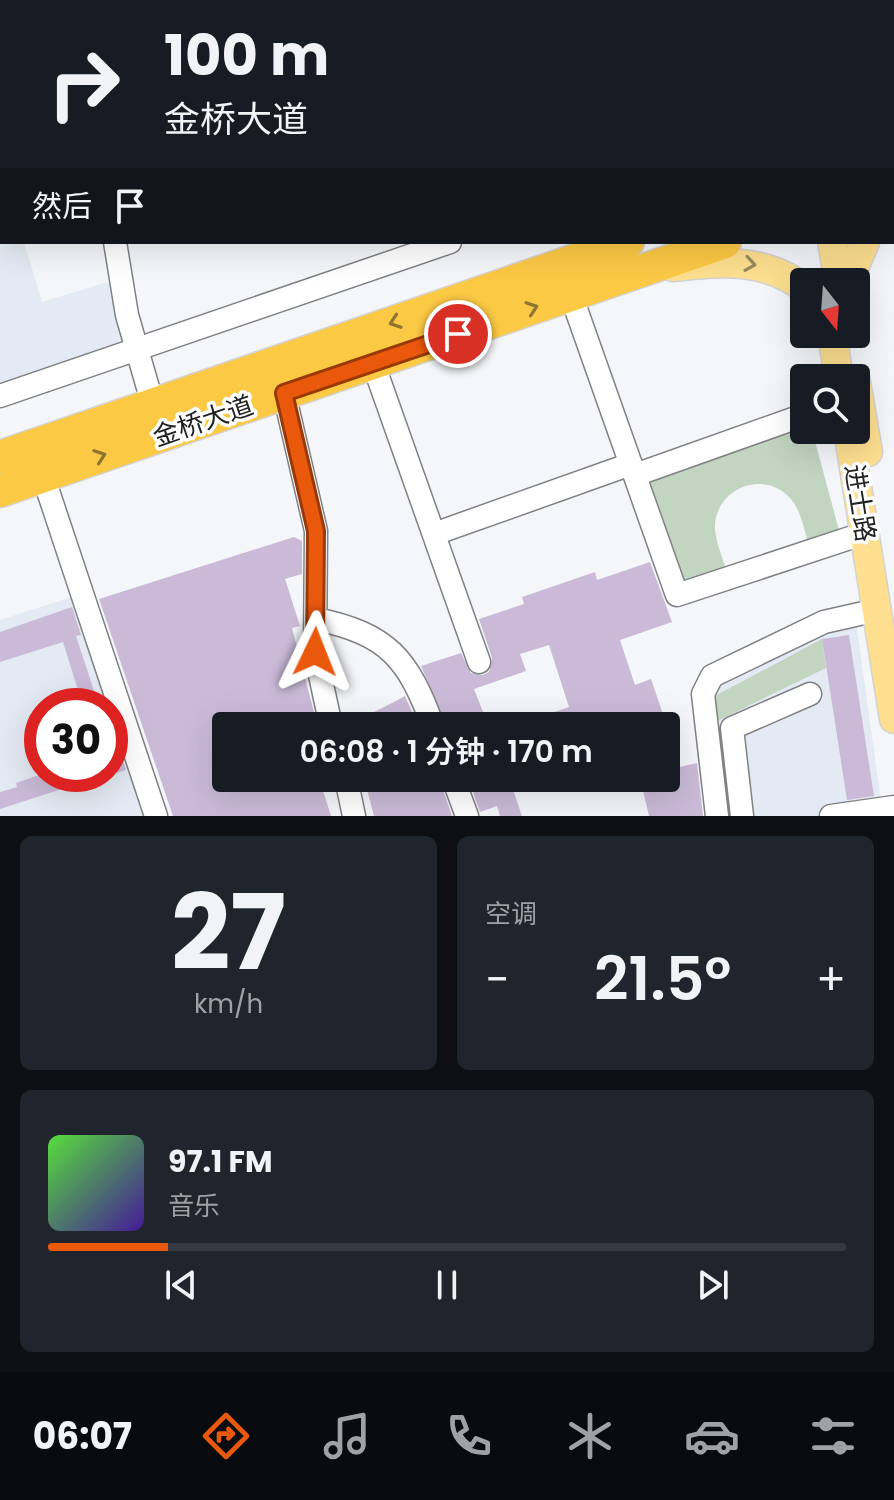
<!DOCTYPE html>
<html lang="zh">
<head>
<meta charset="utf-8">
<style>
	:root { --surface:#171b24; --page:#20242c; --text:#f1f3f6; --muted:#9ea1a6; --line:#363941; --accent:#ea580c }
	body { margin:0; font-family:Poppins,"Noto Sans SC",sans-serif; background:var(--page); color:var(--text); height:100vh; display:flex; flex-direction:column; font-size:30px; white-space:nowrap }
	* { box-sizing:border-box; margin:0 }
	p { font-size:26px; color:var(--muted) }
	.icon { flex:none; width:44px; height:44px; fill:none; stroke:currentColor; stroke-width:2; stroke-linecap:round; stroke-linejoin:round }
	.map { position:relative; height:816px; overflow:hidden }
	.sheet { display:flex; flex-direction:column; gap:20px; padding:20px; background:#0d0f14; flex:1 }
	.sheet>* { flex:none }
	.hud { position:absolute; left:0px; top:0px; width:894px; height:244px; box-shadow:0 8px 32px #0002; background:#171b24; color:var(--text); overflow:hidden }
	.needle { width:52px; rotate:163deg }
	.controls { position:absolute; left:790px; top:268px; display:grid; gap:16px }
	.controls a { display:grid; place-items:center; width:80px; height:80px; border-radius:8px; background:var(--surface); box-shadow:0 8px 32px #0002; font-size:40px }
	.speed { position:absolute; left:24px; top:688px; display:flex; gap:16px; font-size:40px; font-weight:700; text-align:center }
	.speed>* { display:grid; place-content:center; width:104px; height:104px; border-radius:50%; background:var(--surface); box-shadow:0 8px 32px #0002; line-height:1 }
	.speed .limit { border:12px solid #d22; background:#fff; color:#111 }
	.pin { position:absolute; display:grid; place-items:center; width:68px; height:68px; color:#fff; margin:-34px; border:4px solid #fff; border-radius:50%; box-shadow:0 2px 8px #0007 }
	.me { position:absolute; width:88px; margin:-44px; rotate:2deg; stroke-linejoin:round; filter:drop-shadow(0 0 6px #0008) }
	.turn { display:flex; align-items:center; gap:28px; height:168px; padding:0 32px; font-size:36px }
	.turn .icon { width:104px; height:104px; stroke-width:2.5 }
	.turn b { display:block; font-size:56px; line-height:68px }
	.then { display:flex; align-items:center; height:76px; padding:0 32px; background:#0003; gap:16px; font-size:30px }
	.big { font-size:60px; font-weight:600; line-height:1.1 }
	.sheet .widget { flex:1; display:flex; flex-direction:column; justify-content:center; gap:12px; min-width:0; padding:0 28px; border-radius:12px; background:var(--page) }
	.sheet .dial { align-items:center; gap:0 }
	.dial b { font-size:104px; line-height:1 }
	.song { display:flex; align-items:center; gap:24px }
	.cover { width:96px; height:96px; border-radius:12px; background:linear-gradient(135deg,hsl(110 70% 55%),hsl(260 70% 35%)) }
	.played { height:8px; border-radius:4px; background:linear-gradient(90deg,var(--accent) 15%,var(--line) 15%) }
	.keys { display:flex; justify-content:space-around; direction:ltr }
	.heat { display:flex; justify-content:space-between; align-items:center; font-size:44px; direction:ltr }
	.sheet .tiles { flex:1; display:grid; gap:20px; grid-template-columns:1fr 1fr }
	.widget:last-child { grid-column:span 2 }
	.trip { position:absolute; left:212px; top:712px; width:468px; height:80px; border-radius:8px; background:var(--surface); box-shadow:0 8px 32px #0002; font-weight:600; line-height:80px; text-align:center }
	.tabs { display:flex; height:128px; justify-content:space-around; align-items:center; background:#090b0e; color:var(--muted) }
	.tabs .icon { width:56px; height:56px }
	.tabs .active { color:var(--accent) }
	.tabs b { font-size:36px; color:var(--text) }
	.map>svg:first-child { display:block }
	.built { fill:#e4eaf3; fill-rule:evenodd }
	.green { fill:#c2d5c1 }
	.building { fill:#cabad8 }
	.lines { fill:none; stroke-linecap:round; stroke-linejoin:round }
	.minor-casing { stroke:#808184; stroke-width:25 }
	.major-casing { stroke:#d3d3d3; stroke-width:31 }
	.highway-casing { stroke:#d3d3d3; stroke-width:35 }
	.minor { stroke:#fff; stroke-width:22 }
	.major { stroke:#fddf8f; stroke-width:28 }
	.highway { stroke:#fcc945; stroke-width:32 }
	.oneway { stroke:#9a8a5e }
	.oneway2 { stroke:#8e7534 }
	.route-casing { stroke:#983908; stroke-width:20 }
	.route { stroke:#ea580c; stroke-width:14 }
	.labels { text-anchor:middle; stroke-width:7; stroke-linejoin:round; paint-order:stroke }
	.street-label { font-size:26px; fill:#212122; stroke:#fff }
</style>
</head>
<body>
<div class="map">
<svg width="894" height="816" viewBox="0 0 894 816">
	<rect width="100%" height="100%" fill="#f4f6f9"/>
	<!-- built -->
	<path class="built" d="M0 226 2 242H24L42 302 111 281 126 346 0 387Z
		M75 596 146 816H0V620ZM42 706H110V774H42Z
		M856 621 883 816H727L708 690 818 629Z"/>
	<!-- green -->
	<path class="green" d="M804 427V430H812L840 534 809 545C804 530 801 510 790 498 765 470 718 487 715 524 714 539 723 558 727 573L684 588 647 479Z
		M822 639 826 668 717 721 713 697Z"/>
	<!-- building -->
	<path class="building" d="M294 537 302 541V574L285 579 300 626 292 628 315 716 283 726H226V778H319L331 816H173L99 599Z
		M650 562 672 622 620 640 635 685 651 679 667 726H556L551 713 569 707 549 645 520 654 526 671 474 689 485 717 462 726H447L421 666 461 653 471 673 483 675 489 672 492 658 479 619 524 604 522 597 595 572 597 580Z
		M72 607 81 635 76 636 99 706H83L63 642 0 662V632Z
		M849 635 874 796 847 800 822 639Z
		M405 696 418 726H346L392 703Z
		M112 728 126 770 110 775V729Z
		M697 763 703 816H649L640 778H666V770Z
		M42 774H98L99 777 0 809V792L17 787 16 783Z
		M364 778H439L452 816H374Z
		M468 778H509L522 816H500L497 806 480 812Z"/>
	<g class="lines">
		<!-- minor casing -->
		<g class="minor-casing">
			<path id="minor" d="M129 2 130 0
				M674 2 680 0
				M115 242 127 315 153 405
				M571 295 677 595 865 533
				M373 363 479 662
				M284 393 316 531 315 652 331 726
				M0 396 450 242
				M635 475 804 415
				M43 476 156 816
				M434 534 631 464
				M316 619C388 634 408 658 433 726
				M346 778 354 816
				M453 778 467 816
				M717 816 703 694 712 676 824 622 877 610
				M742 816 732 728 810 694
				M831 816 894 807"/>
		</g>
		<!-- major casing -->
		<g class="major-casing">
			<path id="major" d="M767 0 768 2
				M892 123H894
				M892 211 894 209
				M832 242 839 282
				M673 267C720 262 764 257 804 288
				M848 282 865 242
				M832 334 839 378
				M856 382 868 452
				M848 430 894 719"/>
		</g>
		<!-- highway casing -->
		<g class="highway-casing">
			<path id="highway" d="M892 151H894
				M892 185 894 184
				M0 457 628 242
				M0 491 725 242"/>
		</g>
		<!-- minor -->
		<use href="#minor" class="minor"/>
		<!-- major -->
		<use href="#major" class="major"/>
		<!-- highway -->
		<use href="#highway" class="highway"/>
	</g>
	<!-- one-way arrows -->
	<defs><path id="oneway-chevron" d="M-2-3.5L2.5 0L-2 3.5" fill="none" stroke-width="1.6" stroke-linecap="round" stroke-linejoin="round" transform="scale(2)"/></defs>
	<use class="oneway" href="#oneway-chevron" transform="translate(750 264) rotate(9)"/>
	<g class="oneway2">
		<use href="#oneway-chevron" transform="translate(532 308) rotate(-19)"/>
		<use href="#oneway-chevron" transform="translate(395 322) rotate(161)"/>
		<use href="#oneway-chevron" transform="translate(100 456) rotate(-19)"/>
	</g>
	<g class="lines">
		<!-- route casing -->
		<g class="route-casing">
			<path id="route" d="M315 652 316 531 284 393 458 334"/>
		</g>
		<!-- route -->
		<use href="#route" class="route"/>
	</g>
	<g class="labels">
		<!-- street labels -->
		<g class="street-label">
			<text transform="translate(203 421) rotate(-19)" y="9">金桥大道</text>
			<text transform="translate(860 503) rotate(81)" y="9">进士路</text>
		</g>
	</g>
</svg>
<div class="controls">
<a><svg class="needle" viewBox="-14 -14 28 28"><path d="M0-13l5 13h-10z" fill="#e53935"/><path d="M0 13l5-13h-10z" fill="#9ea1a6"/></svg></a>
<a><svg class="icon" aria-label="search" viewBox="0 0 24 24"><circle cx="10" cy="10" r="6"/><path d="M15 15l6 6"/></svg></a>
</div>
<div class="speed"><div class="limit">30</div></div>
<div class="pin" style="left:458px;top:334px;background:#d93025"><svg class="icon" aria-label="arrive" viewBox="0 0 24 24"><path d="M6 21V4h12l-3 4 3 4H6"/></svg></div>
<svg class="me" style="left:315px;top:652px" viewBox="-20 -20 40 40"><path d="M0-17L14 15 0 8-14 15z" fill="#ea580c" stroke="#fff" stroke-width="4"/></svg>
<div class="trip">06:08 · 1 分钟 · 170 m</div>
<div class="hud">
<div class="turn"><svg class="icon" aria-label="right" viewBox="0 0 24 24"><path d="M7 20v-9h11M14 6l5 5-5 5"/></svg><div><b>100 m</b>金桥大道</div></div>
<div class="then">然后<svg class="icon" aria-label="arrive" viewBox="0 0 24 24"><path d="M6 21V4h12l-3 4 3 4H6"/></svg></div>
</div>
</div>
<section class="sheet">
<div class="tiles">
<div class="widget dial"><b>27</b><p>km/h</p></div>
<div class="widget"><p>空调</p>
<div class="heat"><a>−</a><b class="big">21.5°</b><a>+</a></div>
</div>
<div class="widget">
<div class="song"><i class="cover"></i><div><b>97.1 FM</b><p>音乐</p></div></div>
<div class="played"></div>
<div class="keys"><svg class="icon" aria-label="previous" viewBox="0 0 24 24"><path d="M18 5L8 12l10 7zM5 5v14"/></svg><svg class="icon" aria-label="pause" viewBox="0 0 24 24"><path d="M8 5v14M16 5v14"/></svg><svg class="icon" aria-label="next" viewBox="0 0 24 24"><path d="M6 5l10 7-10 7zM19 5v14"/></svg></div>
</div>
</div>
</section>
<nav class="tabs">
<b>06:07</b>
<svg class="icon active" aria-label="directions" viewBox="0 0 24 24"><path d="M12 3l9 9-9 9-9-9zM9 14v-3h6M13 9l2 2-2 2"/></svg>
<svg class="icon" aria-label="music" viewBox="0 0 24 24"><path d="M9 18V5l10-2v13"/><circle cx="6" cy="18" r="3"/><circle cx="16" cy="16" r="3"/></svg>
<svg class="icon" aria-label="phone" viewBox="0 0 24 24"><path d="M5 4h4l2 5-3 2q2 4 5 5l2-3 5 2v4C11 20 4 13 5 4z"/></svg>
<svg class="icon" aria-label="climate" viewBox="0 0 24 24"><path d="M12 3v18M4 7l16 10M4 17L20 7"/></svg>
<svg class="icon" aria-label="car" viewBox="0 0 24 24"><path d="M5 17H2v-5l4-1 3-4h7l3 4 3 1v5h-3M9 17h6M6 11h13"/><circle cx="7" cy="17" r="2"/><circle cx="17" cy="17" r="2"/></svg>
<svg class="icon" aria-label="filters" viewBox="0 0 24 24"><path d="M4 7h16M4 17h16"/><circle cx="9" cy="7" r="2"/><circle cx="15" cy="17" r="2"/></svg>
</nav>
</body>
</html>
